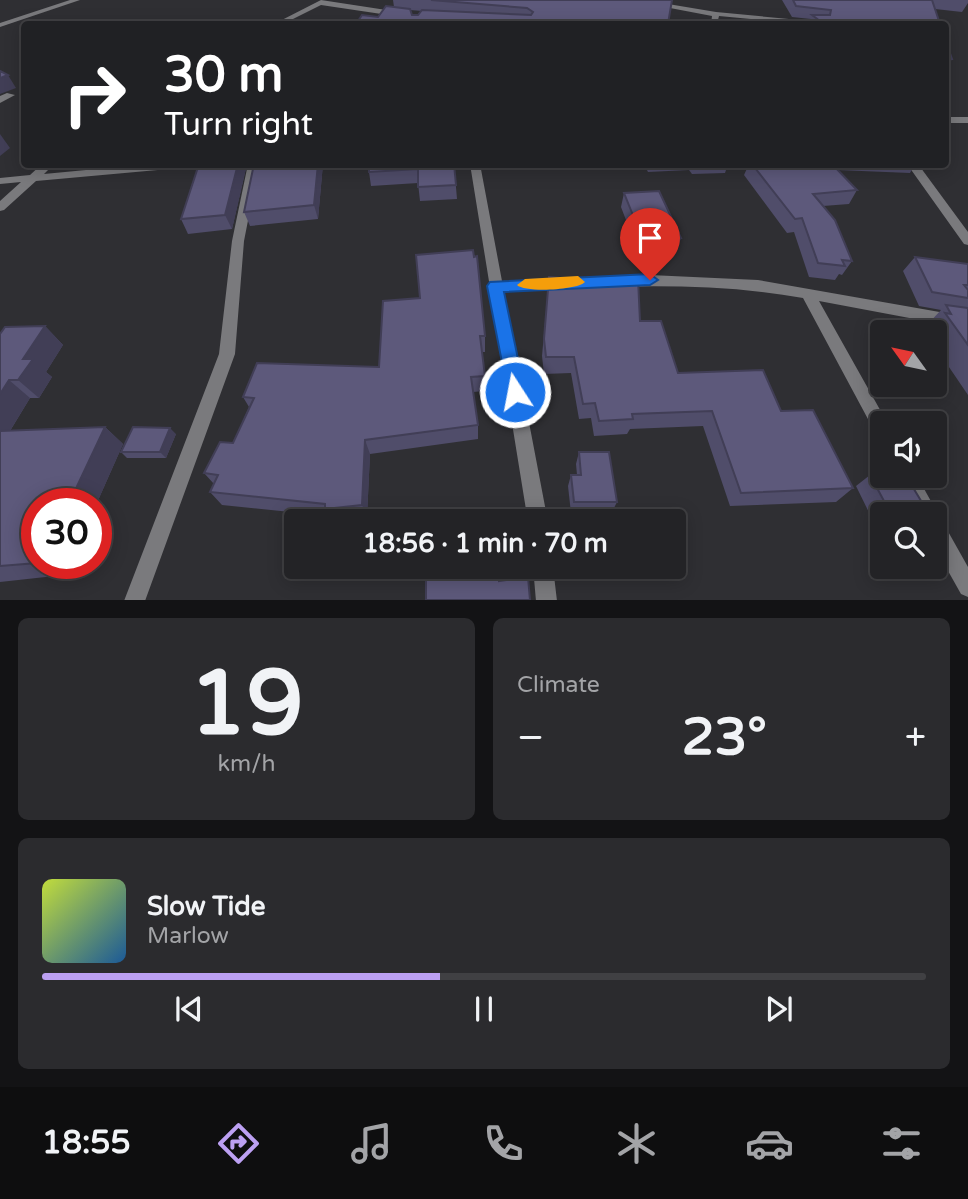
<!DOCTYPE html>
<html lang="en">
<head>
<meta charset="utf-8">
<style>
	:root { --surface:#232326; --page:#2b2b2e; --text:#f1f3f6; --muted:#a3a4a7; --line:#404043; --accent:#bca0f2 }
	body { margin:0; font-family:"Varela Round",sans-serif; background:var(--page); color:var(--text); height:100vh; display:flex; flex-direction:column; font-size:26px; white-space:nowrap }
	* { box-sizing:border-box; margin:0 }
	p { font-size:23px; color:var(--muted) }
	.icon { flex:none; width:38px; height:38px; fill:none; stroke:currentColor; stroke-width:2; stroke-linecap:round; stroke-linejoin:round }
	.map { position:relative; height:600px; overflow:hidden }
	.details { display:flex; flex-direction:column; gap:18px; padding:18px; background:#131315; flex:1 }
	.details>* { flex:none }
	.hud { position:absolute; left:21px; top:21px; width:928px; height:147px; border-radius:7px; box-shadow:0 4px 18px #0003,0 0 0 2px var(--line); background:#202124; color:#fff; overflow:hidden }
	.needle { width:46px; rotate:303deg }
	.controls { position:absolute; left:870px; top:320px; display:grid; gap:14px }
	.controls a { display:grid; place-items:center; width:77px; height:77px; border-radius:7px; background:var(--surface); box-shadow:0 4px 18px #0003,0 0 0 2px var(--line); font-size:35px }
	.speed { position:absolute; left:21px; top:488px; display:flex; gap:14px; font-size:35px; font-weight:700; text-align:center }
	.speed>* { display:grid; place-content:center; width:91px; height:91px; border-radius:50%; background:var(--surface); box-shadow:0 4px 18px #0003,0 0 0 2px var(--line); line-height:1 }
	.speed .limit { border:10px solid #d22; background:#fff; color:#111 }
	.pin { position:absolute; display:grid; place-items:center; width:60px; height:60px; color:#fff; margin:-72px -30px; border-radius:50% 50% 50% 0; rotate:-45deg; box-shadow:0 0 7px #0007 }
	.pin .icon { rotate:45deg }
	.me { position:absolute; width:77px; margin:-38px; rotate:349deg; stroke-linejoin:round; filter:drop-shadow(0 0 5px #0008) }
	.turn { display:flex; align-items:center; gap:24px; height:147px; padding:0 28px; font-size:32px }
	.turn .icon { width:91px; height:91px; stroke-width:2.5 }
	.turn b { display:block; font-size:49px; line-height:60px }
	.big { font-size:52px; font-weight:700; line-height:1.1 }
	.details .tile { flex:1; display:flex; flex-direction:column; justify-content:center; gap:10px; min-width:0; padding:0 24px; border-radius:10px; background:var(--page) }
	.details .dial { align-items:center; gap:0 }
	.dial b { font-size:91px; line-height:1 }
	.song { display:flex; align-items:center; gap:21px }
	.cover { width:84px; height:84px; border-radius:10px; background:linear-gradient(135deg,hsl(70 70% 55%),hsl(210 70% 35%)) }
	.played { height:7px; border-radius:4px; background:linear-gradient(90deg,var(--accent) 45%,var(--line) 45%) }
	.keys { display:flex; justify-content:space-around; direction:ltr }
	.heat { display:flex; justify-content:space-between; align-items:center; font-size:38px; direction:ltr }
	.details .tiles { flex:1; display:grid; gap:18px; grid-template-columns:1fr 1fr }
	.tile:last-child { grid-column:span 2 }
	.trip { position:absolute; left:284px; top:509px; width:402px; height:70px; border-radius:7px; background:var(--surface); box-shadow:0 4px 18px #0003,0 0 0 2px var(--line); font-weight:700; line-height:70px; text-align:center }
	.menu { display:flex; height:112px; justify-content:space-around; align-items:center; background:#0e0e0f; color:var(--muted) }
	.menu .icon { width:49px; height:49px }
	.menu .selected { color:var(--accent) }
	.menu b { font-size:32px; color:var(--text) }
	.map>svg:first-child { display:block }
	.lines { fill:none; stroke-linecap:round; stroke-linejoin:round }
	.minor { fill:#7a7a7d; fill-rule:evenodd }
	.wall { fill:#504d6a; fill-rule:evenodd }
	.shaded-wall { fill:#413e56 }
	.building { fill:#5d597b; stroke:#413e56; stroke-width:2 }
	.route { fill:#1a73e8; stroke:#114b97; stroke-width:2 }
	.slow { fill:#f59e0b }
</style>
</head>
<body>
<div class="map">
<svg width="968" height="601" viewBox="0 0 968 601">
	<rect width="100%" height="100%" fill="#2f2f33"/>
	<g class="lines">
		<!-- minor -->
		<path class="minor" d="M70 0H80L0 27V23Z
			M321 0 419 15 423 17 419 24H413L415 19 321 5 283 24H274Z
			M628 0H644L716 12 821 22 825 24H803L719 16 717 24H711L712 16Z
			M7 93 15 95 0 103V96Z
			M945 117H968V123H945Z
			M42 164H54L44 174 149 164H196L191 167 36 181 4 210 0 211V201L21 182 0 184V178L30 175Z
			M248 164H259L244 241 235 354 145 601H124L219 354 232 241Z
			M470 164H480L502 281 650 275 758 280 968 317V329L819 301 888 424H882V437L876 434 803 298C704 280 604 287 504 291L548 522H528Z
			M907 164H918L968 232V245L964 244Z
			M898 476H917L938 514 936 517 941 519 968 567V597L961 594 934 546V514H918Z
			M533 567H553L557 601H536Z"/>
	</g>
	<!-- wall -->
	<path class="wall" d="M393 0H672L668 24 378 17 394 7ZM410 10 422 11 418 15H412Z
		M782 0H968V3L962 12 935 9 940 24H808L811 19 792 17Z
		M945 39 952 59 945 71Z
		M247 164 232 229 188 234 181 219Z
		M254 164H323L318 219 250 226 244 212Z
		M454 164 457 199 420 201 418 183 371 186 369 172Z
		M505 164H534V165L505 166Z
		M644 164H728L725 173 692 174 689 170 648 172Z
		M749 164H787L789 166 808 164H915L910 173 837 170 857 190 849 204 823 206 852 261 842 275 839 274 835 280 809 277 794 232 787 233 744 175Z
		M624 193 681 238 676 252 639 254 621 207Z
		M915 257 968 264V307L967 308H968V395L934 345V332H926L930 329 928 324 941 310 919 306 903 271Z
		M549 277 611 283 613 277 640 321 678 373 781 411 853 488 836 502 730 506 703 426 630 429 627 434 594 436 591 418 579 419 571 373 544 374 542 356Z
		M383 301 485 336V352H482L485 376V391L473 392 478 425V439L370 454 367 517 332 521 329 516 222 505 210 492 214 484 204 473 233 443 249 407 243 397 379 367Z
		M45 326 63 345 46 372 52 377 39 398H30L10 431 105 427 123 444 96 505V504L37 564H77L73 574 0 582V334Z
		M176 434 166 458H127L121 452Z
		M579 452 617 502 612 512 571 513 568 486 571 475H577L576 464Z
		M870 475 929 514H882V539L856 486Z
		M934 525 947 546 934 553Z"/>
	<!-- shaded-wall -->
	<path class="shaded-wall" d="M8 75 16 88 0 94V78Z
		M0 134 10 148 0 156Z
		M238 164H247L232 229 225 215Z
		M318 164H323L318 219 314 205Z
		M45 326 63 345 46 372 52 377 39 398 18 380 23 359Z
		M9 380 30 398 0 447V394Z
		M105 427 123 444 96 505V504H74L71 499Z
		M170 428 176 434 166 458 160 452Z
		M365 440 370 454 367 517 362 505Z
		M51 564H77L73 574Z"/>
	<!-- building -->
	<path class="building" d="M431 0H672L668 24H356L362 15 378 17 386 6 410 9 412 15H418L422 10 531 15 533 12 527 8Z
		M793 0H932L940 24H824L812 15H830L831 10 796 6Z
		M945 39 952 59H945Z
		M0 71 8 75 0 78Z
		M199 164H238L225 215 181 219Z
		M254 164H318L314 205 244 212Z
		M369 164H454L456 185 418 187V169L369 172Z
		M752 164H787L789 166 808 164H832L857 190 813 194 835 220 852 261 842 260 845 266 818 263 802 218 795 219Z
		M659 191 681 238 643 240 624 193Z
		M473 250 474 257 477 256 485 336H480L485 376 471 377 478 425 365 440 362 505 325 509V504L210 492 218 475 204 473 220 442 233 443 254 398 243 397 257 363 379 367 383 301 420 298 416 255Z
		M915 257 968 264V285H964L968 290V298L932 292Z
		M549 277 613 283V277L638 279 640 321H661L678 373 763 370 781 411 813 410 853 488 741 493 712 411 632 414 633 419 599 421 595 403 583 404 574 357H546L544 339Z
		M946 305 968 308V345L945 313 951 314Z
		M45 326 23 359H33L18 380H9L0 394V334L5 327Z
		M105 427 71 499H76L74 504H37V563L0 566V431Z
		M133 427 170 428 160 452H121Z
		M579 452H609L617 502H574L571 475H581Z
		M870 475 906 476 929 514H891Z
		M934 525 947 546 934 547Z
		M426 567H498L499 581 528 577 530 600H426Z"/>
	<!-- route -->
	<path class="route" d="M650 274 658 280 650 285 504 292 525 392 522 398 515 400 509 398 487 286 490 282Z"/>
	<!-- slow -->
	<path class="slow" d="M578 276 585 282C578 290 525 293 517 285L525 279Z"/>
</svg>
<div class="controls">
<a><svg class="needle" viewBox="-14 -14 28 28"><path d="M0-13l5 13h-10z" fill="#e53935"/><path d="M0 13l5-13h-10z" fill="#a3a4a7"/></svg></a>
<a><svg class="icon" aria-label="sound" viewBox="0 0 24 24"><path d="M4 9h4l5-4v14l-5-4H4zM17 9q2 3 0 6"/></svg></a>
<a><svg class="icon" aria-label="search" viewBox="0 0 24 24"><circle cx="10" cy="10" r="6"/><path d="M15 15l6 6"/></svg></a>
</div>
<div class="speed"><div class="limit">30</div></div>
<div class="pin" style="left:650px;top:280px;background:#d93025"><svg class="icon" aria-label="arrive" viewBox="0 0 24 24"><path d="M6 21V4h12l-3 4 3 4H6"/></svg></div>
<svg class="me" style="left:515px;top:392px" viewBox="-20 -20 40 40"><circle r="17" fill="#1a73e8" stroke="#fff" stroke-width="3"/><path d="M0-11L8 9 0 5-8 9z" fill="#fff"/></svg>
<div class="trip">18:56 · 1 min · 70 m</div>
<div class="hud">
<div class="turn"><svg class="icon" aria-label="right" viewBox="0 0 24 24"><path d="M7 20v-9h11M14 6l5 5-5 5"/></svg><div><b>30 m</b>Turn right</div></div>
</div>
</div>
<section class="details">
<div class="tiles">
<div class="tile dial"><b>19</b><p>km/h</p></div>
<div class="tile"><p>Climate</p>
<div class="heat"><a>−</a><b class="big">23°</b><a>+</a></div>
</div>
<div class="tile">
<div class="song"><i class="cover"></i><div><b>Slow Tide</b><p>Marlow</p></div></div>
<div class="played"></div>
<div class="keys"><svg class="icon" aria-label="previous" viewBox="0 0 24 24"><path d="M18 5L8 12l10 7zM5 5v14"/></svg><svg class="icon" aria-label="pause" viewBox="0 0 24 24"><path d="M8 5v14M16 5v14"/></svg><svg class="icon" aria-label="next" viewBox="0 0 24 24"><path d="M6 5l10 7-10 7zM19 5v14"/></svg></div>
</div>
</div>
</section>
<nav class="menu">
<b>18:55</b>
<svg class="icon selected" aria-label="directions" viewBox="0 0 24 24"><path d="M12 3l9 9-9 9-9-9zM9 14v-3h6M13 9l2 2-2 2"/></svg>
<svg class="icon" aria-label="music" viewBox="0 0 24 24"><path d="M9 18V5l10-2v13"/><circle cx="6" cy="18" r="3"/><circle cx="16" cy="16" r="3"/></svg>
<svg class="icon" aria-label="phone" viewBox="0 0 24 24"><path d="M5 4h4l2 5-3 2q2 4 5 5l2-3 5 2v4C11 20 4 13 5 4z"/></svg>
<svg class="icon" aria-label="climate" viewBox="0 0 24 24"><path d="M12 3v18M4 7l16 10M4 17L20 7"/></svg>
<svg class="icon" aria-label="car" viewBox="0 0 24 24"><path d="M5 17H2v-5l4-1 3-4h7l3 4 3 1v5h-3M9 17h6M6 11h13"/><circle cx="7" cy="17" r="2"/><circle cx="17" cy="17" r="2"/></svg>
<svg class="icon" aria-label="filters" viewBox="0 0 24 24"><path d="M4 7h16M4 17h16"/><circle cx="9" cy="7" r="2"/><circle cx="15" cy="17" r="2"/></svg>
</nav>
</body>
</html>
